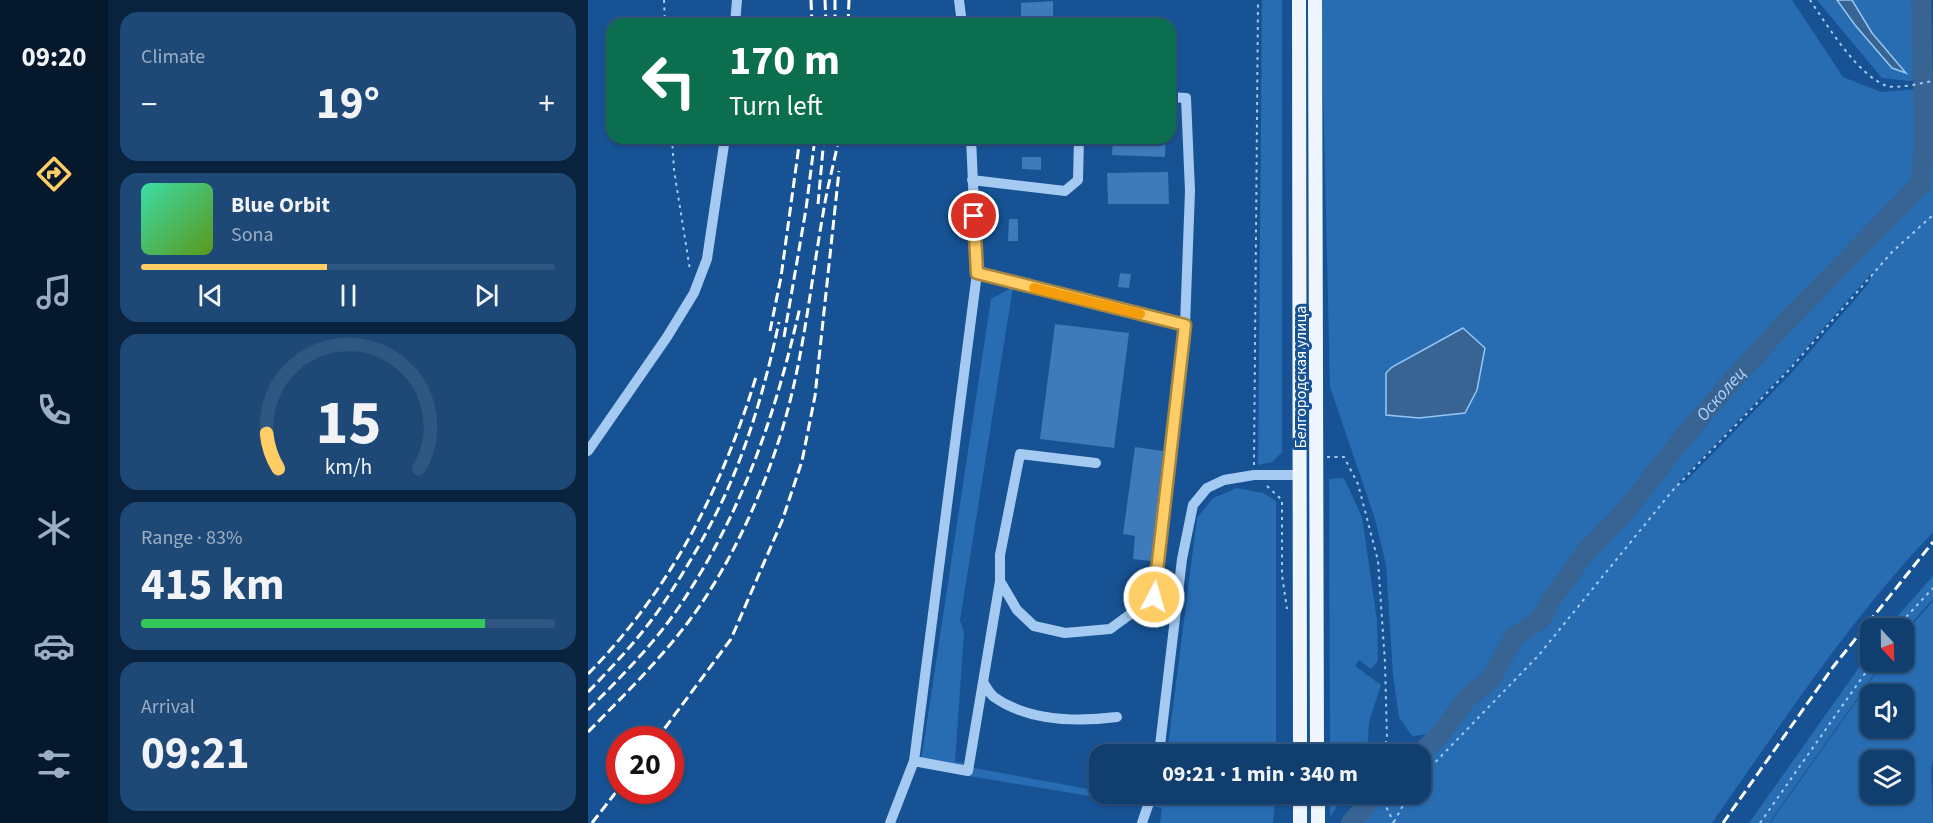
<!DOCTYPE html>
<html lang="en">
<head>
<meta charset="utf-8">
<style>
	:root { --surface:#103e6f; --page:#1e4977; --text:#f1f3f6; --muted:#9caec3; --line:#305782; --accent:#ffcd65 }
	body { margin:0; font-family:"Source Sans 3",sans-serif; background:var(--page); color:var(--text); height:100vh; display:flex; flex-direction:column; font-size:22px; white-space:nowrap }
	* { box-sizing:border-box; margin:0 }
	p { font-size:20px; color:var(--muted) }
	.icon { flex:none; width:33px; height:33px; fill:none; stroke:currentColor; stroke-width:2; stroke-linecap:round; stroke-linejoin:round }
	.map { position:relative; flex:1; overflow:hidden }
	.details { display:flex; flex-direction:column; gap:12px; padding:12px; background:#09223d; width:480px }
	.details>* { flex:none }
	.banner { position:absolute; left:18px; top:18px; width:570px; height:126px; border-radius:18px; box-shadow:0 2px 4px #0004,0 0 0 2px var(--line); background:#0b6e4f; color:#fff; overflow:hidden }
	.needle { width:39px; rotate:158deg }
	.tools { position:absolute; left:1272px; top:618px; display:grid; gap:12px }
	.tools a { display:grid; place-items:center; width:54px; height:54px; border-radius:12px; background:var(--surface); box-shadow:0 2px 4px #0004,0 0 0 2px var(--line); font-size:30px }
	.speed { position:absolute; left:18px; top:726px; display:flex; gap:12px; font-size:30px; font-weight:700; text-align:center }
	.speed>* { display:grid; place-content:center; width:78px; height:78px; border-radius:50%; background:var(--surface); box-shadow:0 2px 4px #0004,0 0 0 2px var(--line); line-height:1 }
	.speed .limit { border:9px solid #d22; background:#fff; color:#111 }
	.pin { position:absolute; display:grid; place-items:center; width:51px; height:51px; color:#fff; margin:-26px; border:3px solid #fff; border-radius:50%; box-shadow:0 2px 6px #0007 }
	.me { position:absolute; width:66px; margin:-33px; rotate:6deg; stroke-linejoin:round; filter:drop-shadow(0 0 4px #0008) }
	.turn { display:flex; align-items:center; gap:21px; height:126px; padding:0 24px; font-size:27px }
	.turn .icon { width:78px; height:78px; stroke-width:2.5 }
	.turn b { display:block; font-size:42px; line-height:51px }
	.big { font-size:45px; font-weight:700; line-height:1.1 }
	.details .tile { flex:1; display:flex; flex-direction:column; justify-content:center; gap:9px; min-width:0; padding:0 21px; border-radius:18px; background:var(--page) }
	.details .dial { align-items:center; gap:0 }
	.dial svg { height:156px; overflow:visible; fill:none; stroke:var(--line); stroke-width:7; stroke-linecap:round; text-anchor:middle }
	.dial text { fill:var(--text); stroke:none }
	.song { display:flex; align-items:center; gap:18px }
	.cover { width:72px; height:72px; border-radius:9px; background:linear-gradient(135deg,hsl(160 70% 55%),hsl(90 70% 35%)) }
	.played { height:6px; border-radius:3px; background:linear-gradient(90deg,var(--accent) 45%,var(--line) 45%) }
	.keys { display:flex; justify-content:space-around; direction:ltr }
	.heat { display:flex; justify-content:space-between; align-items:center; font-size:33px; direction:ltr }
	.charge { height:9px; border-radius:4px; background:linear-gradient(90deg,#34c759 83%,var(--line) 0) }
	.trip { position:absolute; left:501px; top:744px; width:342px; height:60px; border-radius:18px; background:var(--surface); box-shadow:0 2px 4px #0004,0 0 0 2px var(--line); font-weight:700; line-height:60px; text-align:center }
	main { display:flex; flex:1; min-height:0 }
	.tab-bar { display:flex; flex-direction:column; width:108px; justify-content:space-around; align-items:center; background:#06192c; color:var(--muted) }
	.tab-bar .icon { width:42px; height:42px }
	.tab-bar .selected { color:var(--accent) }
	.tab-bar b { font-size:27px; color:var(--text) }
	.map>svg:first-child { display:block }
	.green { fill:#286cb2; fill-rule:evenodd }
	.water { fill:#386494; stroke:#97c6f4; stroke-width:1.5 }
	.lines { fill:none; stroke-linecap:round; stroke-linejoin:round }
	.river { stroke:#386494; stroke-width:20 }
	.building { fill:#3e7bbb }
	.path { stroke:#a5caf1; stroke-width:2; stroke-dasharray:3 4.5; stroke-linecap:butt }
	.minor { stroke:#a5caf1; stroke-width:10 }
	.major { stroke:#eff6ff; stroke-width:14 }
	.rail { stroke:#fff; stroke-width:3; stroke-dasharray:10 4.5; stroke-linecap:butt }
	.route-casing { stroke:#a68542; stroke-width:15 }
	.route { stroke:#ffcd65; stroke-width:10 }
	.slow { stroke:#f59e0b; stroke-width:10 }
	.labels { text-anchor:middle; stroke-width:6; stroke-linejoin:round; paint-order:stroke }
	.street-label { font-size:16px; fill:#fff; stroke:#165294 }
	.water-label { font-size:18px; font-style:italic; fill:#b1d4f8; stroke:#165294 }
</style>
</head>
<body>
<main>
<nav class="tab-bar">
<b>09:20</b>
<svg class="icon selected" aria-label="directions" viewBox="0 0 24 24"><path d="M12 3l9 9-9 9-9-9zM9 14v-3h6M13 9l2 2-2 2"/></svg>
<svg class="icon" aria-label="music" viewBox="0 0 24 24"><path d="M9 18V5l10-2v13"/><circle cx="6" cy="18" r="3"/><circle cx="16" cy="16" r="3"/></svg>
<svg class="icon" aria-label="phone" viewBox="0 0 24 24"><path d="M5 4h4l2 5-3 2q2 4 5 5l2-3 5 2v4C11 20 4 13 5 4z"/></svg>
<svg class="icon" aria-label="climate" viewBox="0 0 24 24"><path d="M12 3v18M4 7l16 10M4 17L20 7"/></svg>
<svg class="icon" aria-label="car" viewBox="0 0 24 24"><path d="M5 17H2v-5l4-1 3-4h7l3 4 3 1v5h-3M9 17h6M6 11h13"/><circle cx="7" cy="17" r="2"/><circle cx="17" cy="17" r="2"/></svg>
<svg class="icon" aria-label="filters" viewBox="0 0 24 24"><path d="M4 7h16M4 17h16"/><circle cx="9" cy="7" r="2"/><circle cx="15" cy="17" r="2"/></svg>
</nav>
<section class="details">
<div class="tile"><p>Climate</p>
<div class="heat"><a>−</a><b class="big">19°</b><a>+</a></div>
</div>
<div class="tile">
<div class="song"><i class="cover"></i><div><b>Blue Orbit</b><p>Sona</p></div></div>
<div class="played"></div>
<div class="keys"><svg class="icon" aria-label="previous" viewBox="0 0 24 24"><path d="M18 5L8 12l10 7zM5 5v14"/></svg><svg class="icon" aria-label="pause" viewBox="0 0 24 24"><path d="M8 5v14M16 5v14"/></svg><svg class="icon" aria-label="next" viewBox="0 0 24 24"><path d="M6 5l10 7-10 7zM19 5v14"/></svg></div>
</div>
<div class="tile dial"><svg viewBox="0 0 100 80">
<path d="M14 69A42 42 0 1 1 86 69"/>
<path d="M14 69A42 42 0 0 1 8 51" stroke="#ffcd65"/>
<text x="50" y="56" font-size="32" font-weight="700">15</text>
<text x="50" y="72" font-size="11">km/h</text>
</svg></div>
<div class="tile"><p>Range · 83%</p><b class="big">415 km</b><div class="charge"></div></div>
<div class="tile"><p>Arrival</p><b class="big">09:21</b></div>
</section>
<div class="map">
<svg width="1345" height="823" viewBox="0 0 1345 823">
	<rect width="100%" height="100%" fill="#165294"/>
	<!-- green -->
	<path class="green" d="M674 0H694V452L684 462 670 465Z
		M733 0H1204L1255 77 1293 92 1330 89 1328 177 1141 378 1039 502 972 573 947 614 923 631 900 672 869 699 844 734 824 736 811 717 805 675 798 565 787 519 742 387Z
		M1229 0H1249L1267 25 1304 68 1317 72 1284 33 1264 0H1335L1345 75 1322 81 1294 78Z
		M1345 89V532C1261 620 1194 723 1124 823H767L791 794H832L833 756 852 739 882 699 902 685 927 640 955 623 956 618 999 555 1044 508 1091 447 1146 384 1197 327 1337 186ZM1286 270 1280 284 1206 370 1096 483 1089 484 1201 368Z
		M425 287 372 620 376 633 367 762 377 763 381 767 511 791 512 794H523L573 802 574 794H688L685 823H572L574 808 332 768 403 299Z
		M756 478 774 517 789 620 790 661 783 669 771 660 767 666 793 685 781 722 779 754H742L741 479Z
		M649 488 675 493 688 501V754H579L609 518 625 498Z
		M1345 576V599L1316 632V628H1299Z
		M1345 601V759L1343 772 1345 823H1182L1296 662H1316V634ZM1282 694H1316V728H1282ZM1282 760H1316V794H1282Z
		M1282 652V662H1295L1181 823H1161Z
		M742 794H757L742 817Z"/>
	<!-- water -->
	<path class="water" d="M1249 0H1264L1284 33 1318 73 1304 68 1267 25Z
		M875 328 897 348 889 390 877 413 831 418 798 415V373L804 367Z"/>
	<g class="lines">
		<!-- river -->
		<g class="river">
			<path id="s1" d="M831 754 850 737 880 697 903 679 926 637 953 619 963 600 997 553 1042 506 1089 445 1143 382 1195 325 1333 184 1336 137 1333 0"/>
			<path d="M763 823 788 794"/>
		</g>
	</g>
	<!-- building -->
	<path class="building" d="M465 1V24H433V3Z
		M525 138H578L577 157 524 155Z
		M434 157H453V170L434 169Z
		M580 172 581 204H520L519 173Z
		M421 219H430V241H420Z
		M532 273 543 274 541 288 530 287Z
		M467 324 541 333 526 448 452 439Z
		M547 447 575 451 563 561 545 559 547 536 535 534Z"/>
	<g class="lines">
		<!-- path -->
		<path class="path" d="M76 0 77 24
			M1222 0C1239 25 1270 76 1299 86 1309 89 1334 83 1345 81
			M84 138 86 170 102 270
			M739 457H756L770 484 790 561 797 663 799 739 794 754
			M666 465 670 0
			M679 486 694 500V575L699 609
			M1308 628 1345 588
			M832 778 950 656 1085 490 1202 369 1304 252 1345 215
			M792 794 806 823
			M806 822 821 794
			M1172 823 1285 662"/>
		<!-- minor -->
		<path class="minor" d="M371 0 374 24
			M147 24 149 0
			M582 97 598 98 602 191 597 325
			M384 180 477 191 490 180 491 138
			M389 273 597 325 566 597 522 629 477 633 446 626 429 610 412 581V555L432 454 508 463
			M0 451 79 337 106 293 119 259 137 138
			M412 581 395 682C398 687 402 694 406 697 440 721 489 722 529 717
			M571 754 594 559 605 505 619 488 636 480 666 475H712
			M326 761 380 771 395 682
			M302 823 326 761 389 273 383 138
			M554 823 564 794"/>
		<!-- major -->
		<path class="major" d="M711 0 712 754
			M727 0 729 754
			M712 794V823
			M730 794V823"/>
		<!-- rail -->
		<path class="rail" d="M223 0 224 24
			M237 0 238 24
			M247 0V24
			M260 24 261 0
			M230 204 236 138
			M182 331 193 277 212 138
			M196 337 218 209 227 138
			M0 674C84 588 133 490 168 377
			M0 692C28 663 57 632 79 598 103 561 127 520 144 479 165 429 180 374 191 322
			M0 710C32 678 65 645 91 607 154 513 187 417 212 307
			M0 732C35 696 71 661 101 621 143 565 178 487 197 420 216 353 223 282 235 214 239 188 246 163 251 138
			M68 740 143 639 194 521 214 461 227 396 251 171
			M4 823 32 787
			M1135 823 1245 667 1345 542"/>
	</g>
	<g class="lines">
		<!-- route casing -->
		<g class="route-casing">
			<path id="route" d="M386 216 389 273 597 325 566 597"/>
		</g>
		<!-- route -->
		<use href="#route" class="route"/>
		<!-- slow -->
		<path class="slow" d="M446 288 552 314"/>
	</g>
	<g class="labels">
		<!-- street labels -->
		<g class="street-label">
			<text transform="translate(712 377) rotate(-90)" y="6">Белгородская улица</text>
		</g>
		<!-- water labels -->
		<g class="water-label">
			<text dy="6" stroke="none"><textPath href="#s1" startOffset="474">Осколец</textPath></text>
		</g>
	</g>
</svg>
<div class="tools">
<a><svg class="needle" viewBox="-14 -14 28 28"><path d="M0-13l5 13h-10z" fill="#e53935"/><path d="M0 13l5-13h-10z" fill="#9caec3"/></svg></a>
<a><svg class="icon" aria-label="sound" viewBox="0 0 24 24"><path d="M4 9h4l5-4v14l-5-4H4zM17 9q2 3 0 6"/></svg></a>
<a><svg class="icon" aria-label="layers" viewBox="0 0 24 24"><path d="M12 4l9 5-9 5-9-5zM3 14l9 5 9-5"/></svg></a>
</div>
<div class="speed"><div class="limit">20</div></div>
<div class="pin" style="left:386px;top:216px;background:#d93025"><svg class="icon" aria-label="arrive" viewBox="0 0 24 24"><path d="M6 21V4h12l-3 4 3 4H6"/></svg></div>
<svg class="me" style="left:566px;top:597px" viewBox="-20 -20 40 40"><circle r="17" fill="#ffcd65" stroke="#fff" stroke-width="3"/><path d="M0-11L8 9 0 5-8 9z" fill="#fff"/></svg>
<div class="trip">09:21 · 1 min · 340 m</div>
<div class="banner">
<div class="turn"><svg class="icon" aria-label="left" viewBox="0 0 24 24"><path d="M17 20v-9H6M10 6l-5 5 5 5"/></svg><div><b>170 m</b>Turn left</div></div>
</div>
</div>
</main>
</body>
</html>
